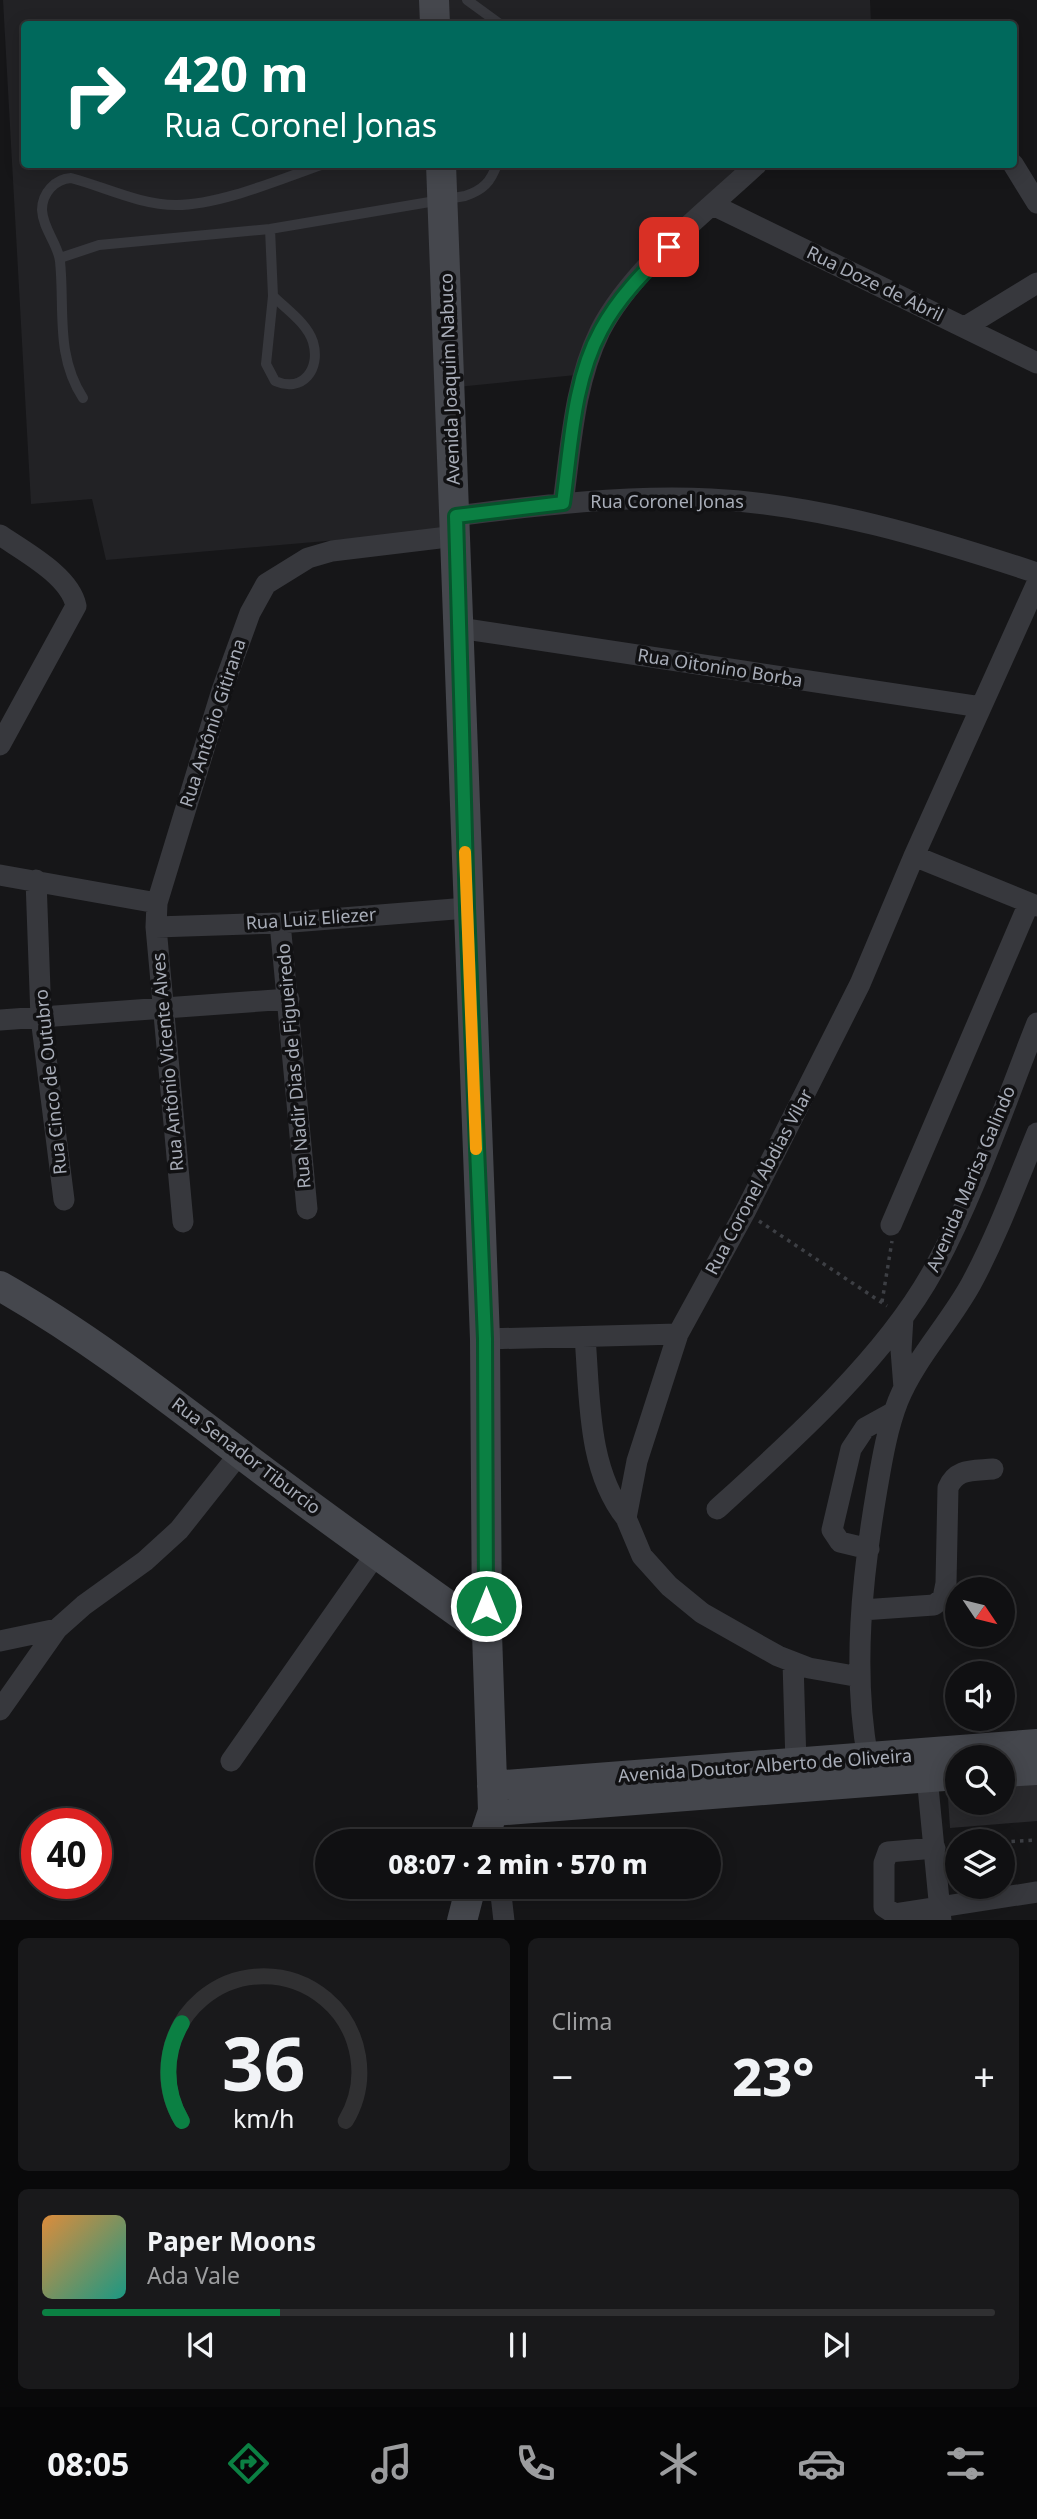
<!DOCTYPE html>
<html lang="pt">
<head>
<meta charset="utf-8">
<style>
	:root { --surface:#101012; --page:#19191b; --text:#f1f3f6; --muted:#9c9d9f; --line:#303032; --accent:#0b8043 }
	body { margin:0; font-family:"Noto Sans",sans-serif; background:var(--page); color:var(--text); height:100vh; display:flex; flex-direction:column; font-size:26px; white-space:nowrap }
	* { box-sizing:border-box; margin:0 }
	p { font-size:23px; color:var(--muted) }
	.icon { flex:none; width:38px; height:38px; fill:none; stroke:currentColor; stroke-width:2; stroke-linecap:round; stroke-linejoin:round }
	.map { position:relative; height:1920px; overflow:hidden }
	.sheet { display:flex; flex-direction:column; gap:18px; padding:18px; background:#09090a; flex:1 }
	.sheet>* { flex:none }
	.hud { position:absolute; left:21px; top:21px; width:996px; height:147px; border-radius:7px; box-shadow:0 4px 18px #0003,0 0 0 2px var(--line); background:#00695c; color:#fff; overflow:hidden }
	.needle { width:46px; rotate:125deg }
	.tools { position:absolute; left:945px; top:1577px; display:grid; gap:14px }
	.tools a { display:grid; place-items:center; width:70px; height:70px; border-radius:50%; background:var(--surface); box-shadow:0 4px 18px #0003,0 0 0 2px var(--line); font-size:35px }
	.speed { position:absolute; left:21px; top:1808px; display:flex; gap:14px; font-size:35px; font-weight:700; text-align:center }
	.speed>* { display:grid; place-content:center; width:91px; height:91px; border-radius:50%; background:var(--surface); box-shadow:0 4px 18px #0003,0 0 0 2px var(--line); line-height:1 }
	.speed .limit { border:10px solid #d22; background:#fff; color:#111 }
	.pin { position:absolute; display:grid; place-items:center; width:60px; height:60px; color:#fff; margin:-30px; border-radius:14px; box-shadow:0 4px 10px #0006 }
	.me { position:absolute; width:77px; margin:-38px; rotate:0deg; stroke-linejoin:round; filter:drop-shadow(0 0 5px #0008) }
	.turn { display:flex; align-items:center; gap:24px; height:147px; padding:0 28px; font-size:32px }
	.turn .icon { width:91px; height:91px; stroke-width:2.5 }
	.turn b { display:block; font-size:49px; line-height:60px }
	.big { font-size:52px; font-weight:800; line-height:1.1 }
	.sheet .widget { flex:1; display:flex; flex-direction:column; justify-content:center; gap:10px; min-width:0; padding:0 24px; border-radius:10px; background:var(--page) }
	.sheet .dial { align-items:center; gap:0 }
	.dial svg { height:182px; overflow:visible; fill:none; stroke:var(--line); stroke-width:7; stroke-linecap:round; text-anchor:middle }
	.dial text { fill:var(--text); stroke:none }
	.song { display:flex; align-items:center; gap:21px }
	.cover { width:84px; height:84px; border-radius:10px; background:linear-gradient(135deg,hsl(30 70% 55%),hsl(170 70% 35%)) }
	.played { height:7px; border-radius:4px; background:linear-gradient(90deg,var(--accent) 25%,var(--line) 25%) }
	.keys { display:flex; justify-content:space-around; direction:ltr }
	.heat { display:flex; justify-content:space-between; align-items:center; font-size:38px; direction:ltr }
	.sheet .tiles { flex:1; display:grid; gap:18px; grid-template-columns:1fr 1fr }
	.widget:last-child { grid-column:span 2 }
	.trip { position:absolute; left:315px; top:1829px; width:406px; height:70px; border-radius:35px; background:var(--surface); box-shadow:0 4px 18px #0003,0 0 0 2px var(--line); font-weight:800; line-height:70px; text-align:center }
	.dock { display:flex; height:112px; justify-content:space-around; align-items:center; background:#060607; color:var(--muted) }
	.dock .icon { width:49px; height:49px }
	.dock .current { color:var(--accent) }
	.dock b { font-size:32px; color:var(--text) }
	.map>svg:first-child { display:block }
	.built { fill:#222225 }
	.building { fill:#29292c }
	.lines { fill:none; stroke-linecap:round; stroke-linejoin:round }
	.path { stroke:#3d3f44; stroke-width:3.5; stroke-dasharray:3.5 5; stroke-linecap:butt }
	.lane { stroke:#37383d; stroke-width:10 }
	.street { stroke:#37383d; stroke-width:21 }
	.secondary { stroke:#45474d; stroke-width:30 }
	.route-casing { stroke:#07532c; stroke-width:18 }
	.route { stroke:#0b8043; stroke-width:12 }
	.slow { stroke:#f59e0b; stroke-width:12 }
	.labels { text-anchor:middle; stroke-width:7; stroke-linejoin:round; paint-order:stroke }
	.street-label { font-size:18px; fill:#a8adb8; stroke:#111113 }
</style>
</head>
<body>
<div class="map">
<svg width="1037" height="1921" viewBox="0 0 1037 1921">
	<rect width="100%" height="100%" fill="#161618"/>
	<!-- built -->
	<path class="built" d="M3 0H431L432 24H24V164L768 165 595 321 586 374 447 388 453 530 106 560 92 499 31 504Z
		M443 0H870L871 24H443Z"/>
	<!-- building -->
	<path class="building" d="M1037 1776V1821L950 1828 947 1783 957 1782V1802H1003V1779Z"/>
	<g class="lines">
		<!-- path -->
		<path class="path" d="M759 1221 887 1306
			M882 1302 892 1241
			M1003 1842 1037 1840"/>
		<!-- lane -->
		<path class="lane" d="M467 0 500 24
			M270 229 273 296 266 364 275 381C303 393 321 369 313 342 307 323 286 309 273 296
			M60 258 99 245 270 229 465 196C483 190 491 182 497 164
			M83 398C55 355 65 309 60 261 58 244 43 229 42 210 42 193 55 179 71 178 105 187 140 205 176 205 220 205 278 180 321 165"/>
		<!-- street -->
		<path class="street" d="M1013 164 1037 203
			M713 205 1037 363
			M965 327 1037 283
			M563 503C571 446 574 384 600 331 632 268 706 212 757 164
			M456 516C540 505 626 495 711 499 823 505 931 538 1037 573
			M0 535C25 552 70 576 76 606L0 745
			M459 628 981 707
			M914 856 1037 906
			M0 875 157 903
			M36 880 41 1018 64 1200
			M280 923 307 1209
			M156 927 280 923 467 908
			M0 1020 289 999
			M183 1222 156 927 157 903 222 690 250 613 266 584 308 558 332 551 456 536
			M891 1225 1029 903
			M903 1317 901 1350 904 1388
			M585 1337C590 1397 587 1469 626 1518
			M485 1339 678 1334
			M717 1509C791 1442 886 1357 934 1269 975 1194 1005 1103 1037 1023
			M869 1549 840 1542 832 1530 851 1449 865 1428 894 1412
			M862 1610 934 1605 943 1598 946 1583 948 1488C956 1468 973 1471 993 1469
			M0 1641 57 1629
			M793 1662 796 1764
			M860 1677 809 1668 778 1656 702 1613 669 1586 642 1556 626 1518 637 1461 678 1334 745 1212 860 984 914 856 1037 583
			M0 1710 57 1629 84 1605 145 1561 179 1530 240 1453
			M868 1759C852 1671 862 1577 877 1489 882 1460 887 1429 898 1401 915 1359 949 1324 971 1284 997 1236 1016 1184 1037 1133
			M231 1761 376 1554
			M926 1766 941 1921
			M935 1848 888 1852 884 1863V1907L895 1914 1037 1892
			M500 1886 504 1921"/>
		<!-- secondary -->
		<path class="secondary" d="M434 0 435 24
			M441 164 485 1339 487 1633 493 1811 483 1841
			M0 1286C86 1335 162 1394 241 1454 321 1515 404 1574 487 1633
			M1003 1772 1037 1770
			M492 1786 1037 1744
			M493 1811 957 1775
			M462 1921 471 1886"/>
	</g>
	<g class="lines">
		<!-- route casing -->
		<g class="route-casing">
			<path id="route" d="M486 1606 485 1339 467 908 456 516 563 503C571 446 573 381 601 330 618 298 644 272 669 247"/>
		</g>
		<!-- route -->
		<use href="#route" class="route"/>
		<!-- slow -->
		<path class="slow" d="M465 852 476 1149"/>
	</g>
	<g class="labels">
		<!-- street labels -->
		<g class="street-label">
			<text transform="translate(875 284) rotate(26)" y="6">Rua Doze de Abril</text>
			<text transform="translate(450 379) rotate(-92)" y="6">Avenida Joaquim Nabuco</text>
			<text x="667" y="508">Rua Coronel Jonas</text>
			<text transform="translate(720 668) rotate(9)" y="6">Rua Oitonino Borba</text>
			<text transform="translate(213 723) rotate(-72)" y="6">Rua Antônio Gitirana</text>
			<text transform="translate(311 919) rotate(-4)" y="6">Rua Luiz Eliezer</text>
			<text transform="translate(168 1062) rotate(-95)" y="6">Rua Antônio Vicente Alves</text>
			<text transform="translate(294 1066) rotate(-95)" y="6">Rua Nadir Dias de Figueiredo</text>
			<text transform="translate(51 1082) rotate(-96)" y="6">Rua Cinco de Outubro</text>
			<text transform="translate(971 1179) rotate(-67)" y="6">Avenida Marisa Galindo</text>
			<text transform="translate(759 1182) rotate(-62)" y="6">Rua Coronel Abdias Vilar</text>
			<text transform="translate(246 1456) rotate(37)" y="6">Rua Senador Tiburcio</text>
			<text transform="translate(765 1766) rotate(-4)" y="6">Avenida Doutor Alberto de Oliveira</text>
		</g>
	</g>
</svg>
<div class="tools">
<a><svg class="needle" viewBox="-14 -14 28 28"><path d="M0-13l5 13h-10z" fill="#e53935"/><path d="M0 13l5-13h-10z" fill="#9c9d9f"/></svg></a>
<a><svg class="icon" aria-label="sound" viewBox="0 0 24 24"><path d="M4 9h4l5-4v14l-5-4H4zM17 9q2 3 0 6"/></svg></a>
<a><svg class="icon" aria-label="search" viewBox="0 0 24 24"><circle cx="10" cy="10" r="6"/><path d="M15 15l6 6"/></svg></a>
<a><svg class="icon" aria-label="layers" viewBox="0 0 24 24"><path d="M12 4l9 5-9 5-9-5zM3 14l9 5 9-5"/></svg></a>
</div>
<div class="speed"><div class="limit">40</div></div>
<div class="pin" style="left:669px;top:247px;background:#d93025"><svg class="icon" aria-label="arrive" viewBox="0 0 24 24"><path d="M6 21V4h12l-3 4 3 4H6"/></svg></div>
<svg class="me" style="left:486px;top:1606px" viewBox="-20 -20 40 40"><circle r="17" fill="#0b8043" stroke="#fff" stroke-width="3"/><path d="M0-11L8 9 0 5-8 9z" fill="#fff"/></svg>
<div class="trip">08:07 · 2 min · 570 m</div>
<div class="hud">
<div class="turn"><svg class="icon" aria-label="right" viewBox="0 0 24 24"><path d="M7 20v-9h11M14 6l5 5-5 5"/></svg><div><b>420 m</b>Rua Coronel Jonas</div></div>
</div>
</div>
<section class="sheet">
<div class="tiles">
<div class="widget dial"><svg viewBox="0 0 100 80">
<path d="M14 69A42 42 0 1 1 86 69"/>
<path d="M14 69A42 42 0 0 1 14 26" stroke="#0b8043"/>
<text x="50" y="56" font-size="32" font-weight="700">36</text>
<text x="50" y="72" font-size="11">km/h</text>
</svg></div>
<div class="widget"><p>Clima</p>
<div class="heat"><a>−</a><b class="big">23°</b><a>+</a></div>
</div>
<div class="widget">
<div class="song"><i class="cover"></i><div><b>Paper Moons</b><p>Ada Vale</p></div></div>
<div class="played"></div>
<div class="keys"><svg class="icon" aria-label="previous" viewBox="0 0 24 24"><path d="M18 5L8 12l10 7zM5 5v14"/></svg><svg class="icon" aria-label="pause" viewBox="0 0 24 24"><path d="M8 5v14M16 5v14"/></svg><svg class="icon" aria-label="next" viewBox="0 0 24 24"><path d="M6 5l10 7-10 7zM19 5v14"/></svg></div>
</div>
</div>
</section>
<nav class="dock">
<b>08:05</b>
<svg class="icon current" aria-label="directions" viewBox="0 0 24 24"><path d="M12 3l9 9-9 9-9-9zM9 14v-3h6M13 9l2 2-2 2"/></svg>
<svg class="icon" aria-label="music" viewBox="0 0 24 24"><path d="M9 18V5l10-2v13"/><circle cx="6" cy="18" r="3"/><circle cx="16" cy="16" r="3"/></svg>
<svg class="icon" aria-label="phone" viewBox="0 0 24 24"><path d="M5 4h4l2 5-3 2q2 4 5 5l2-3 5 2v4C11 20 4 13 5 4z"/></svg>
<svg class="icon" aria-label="climate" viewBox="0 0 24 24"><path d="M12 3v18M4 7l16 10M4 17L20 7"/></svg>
<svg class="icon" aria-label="car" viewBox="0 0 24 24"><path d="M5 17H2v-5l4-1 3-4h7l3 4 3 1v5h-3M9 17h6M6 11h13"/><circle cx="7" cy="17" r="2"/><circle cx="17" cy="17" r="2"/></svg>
<svg class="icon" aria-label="filters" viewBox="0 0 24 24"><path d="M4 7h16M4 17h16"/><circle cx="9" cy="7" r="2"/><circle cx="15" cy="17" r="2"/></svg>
</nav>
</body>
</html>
